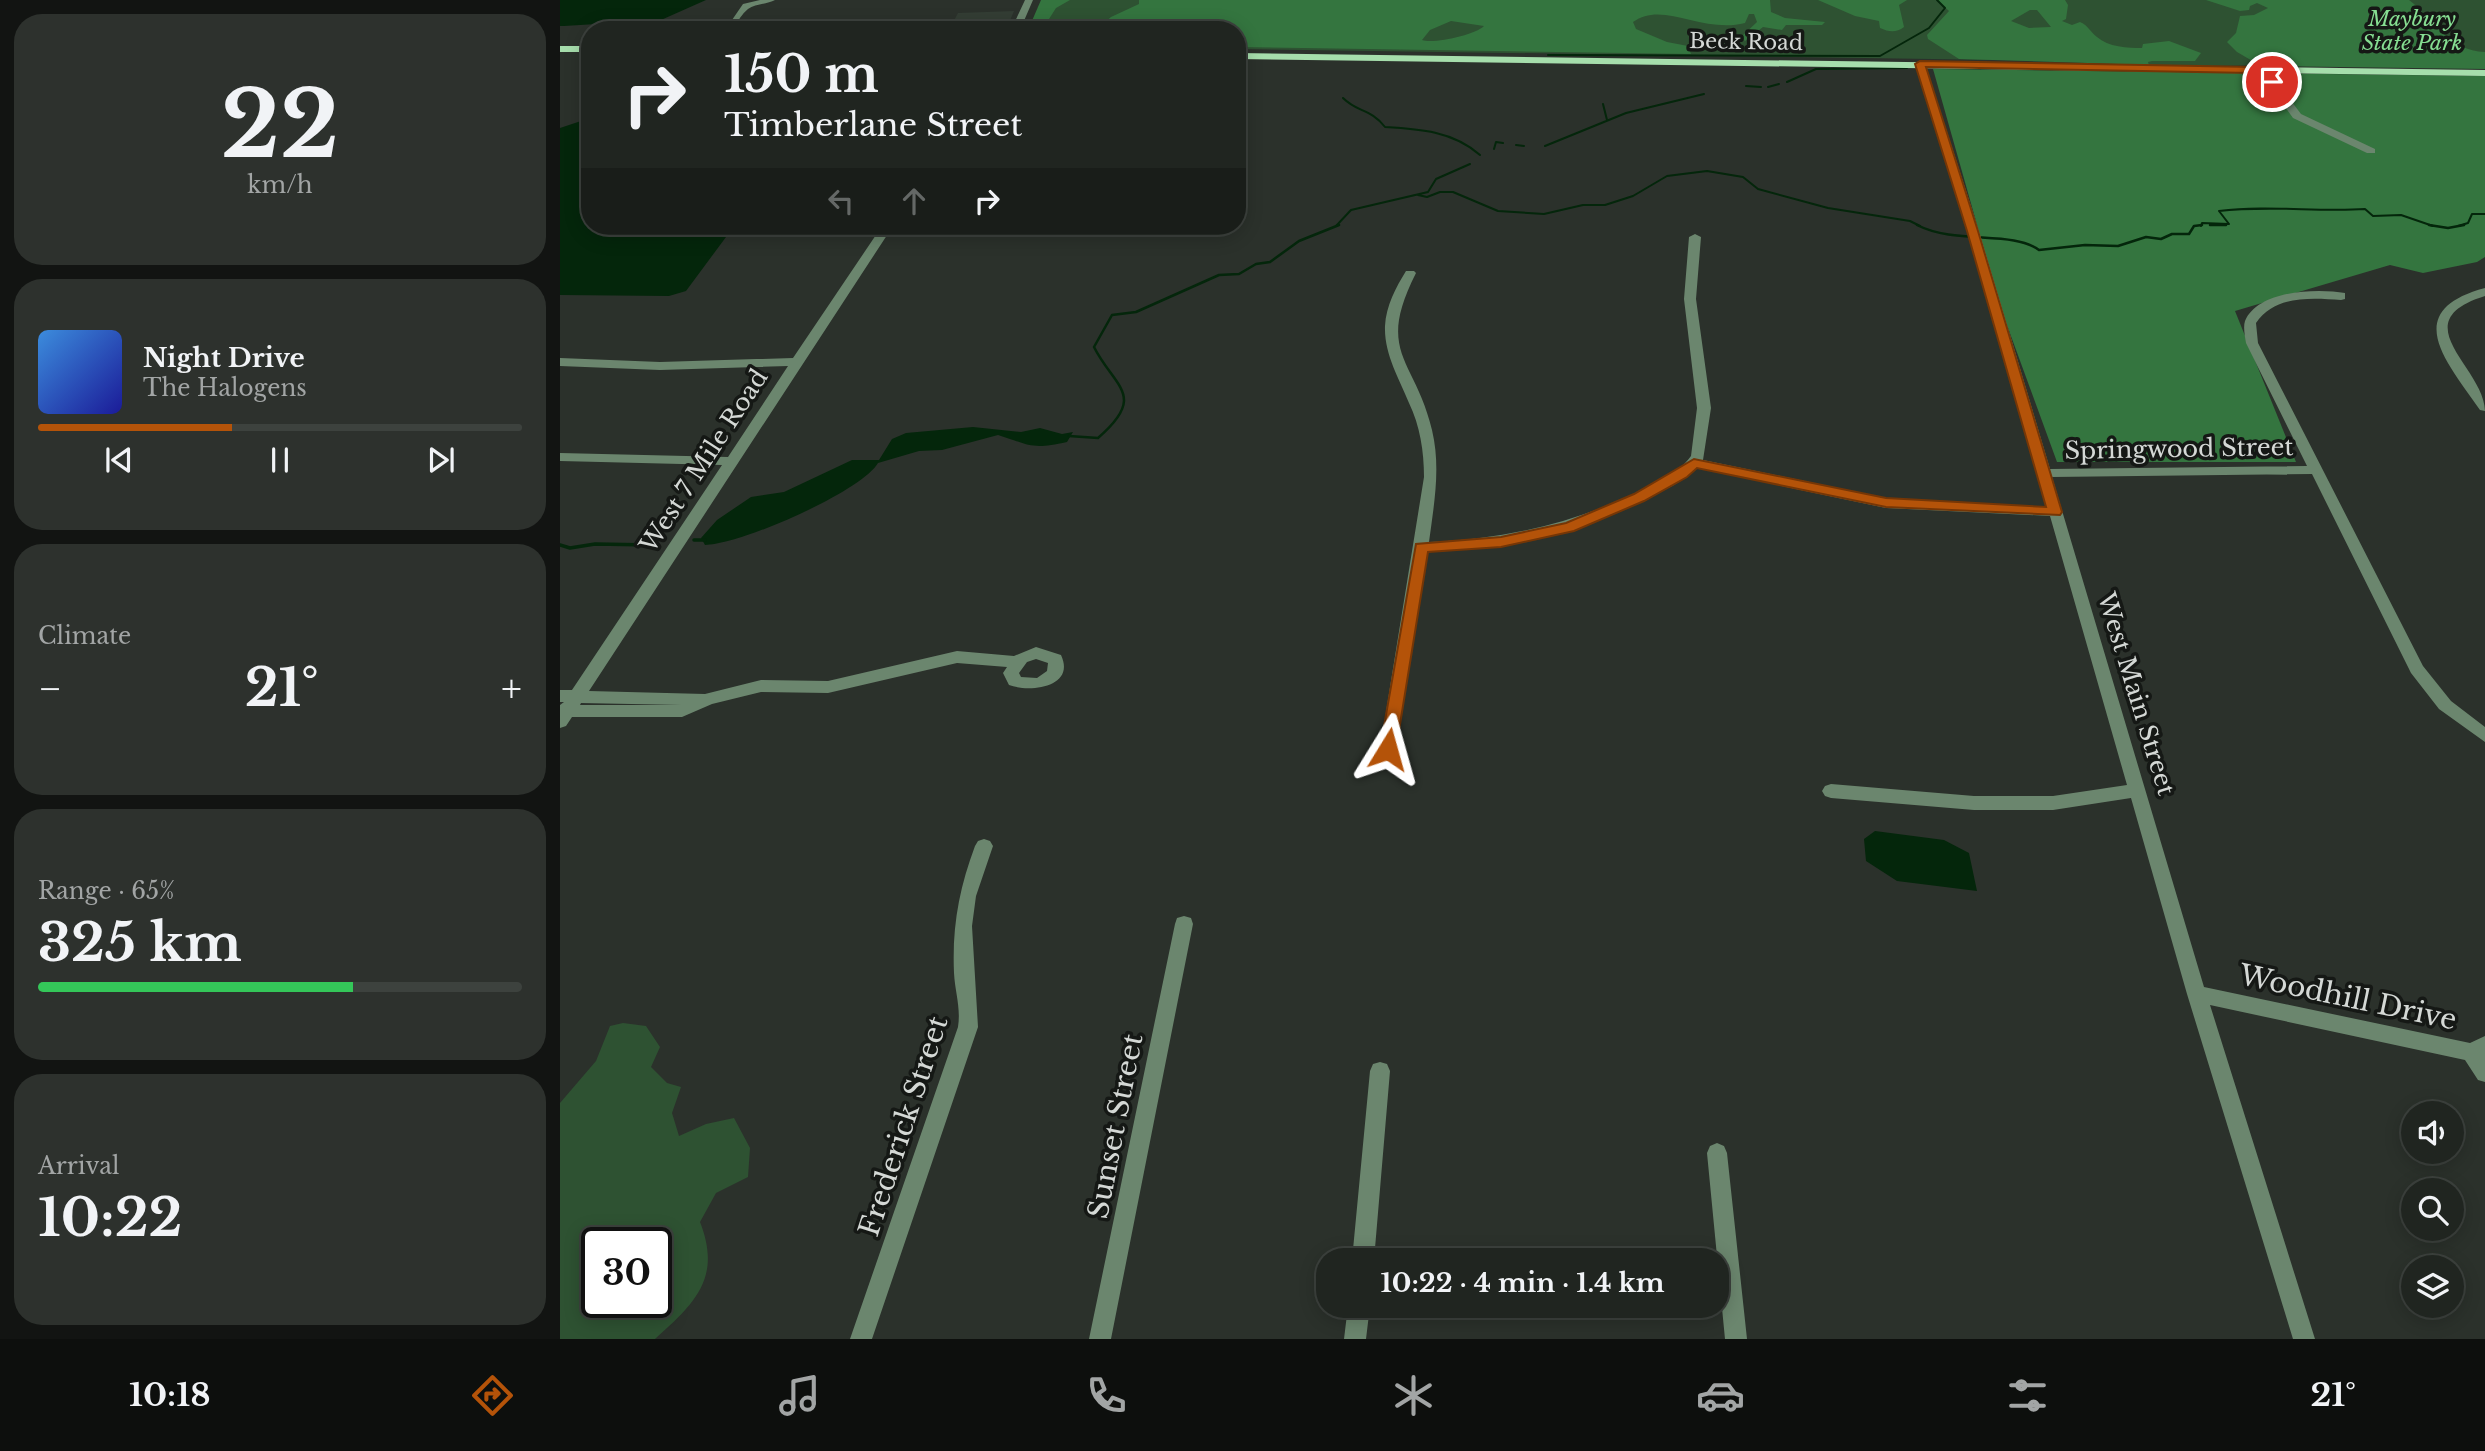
<!DOCTYPE html>
<html lang="en">
<head>
<meta charset="utf-8">
<style>
	:root { --surface:#202520; --page:#2d312d; --text:#f1f3f6; --muted:#a2a5a5; --line:#3d423e; --accent:#b45309 }
	body { margin:0; font-family:"Libre Baskerville",serif; background:var(--page); color:var(--text); height:100vh; display:flex; flex-direction:column; font-size:26px; white-space:nowrap }
	* { box-sizing:border-box; margin:0 }
	p { font-size:23px; color:var(--muted) }
	.icon { flex:none; width:38px; height:38px; fill:none; stroke:currentColor; stroke-width:2; stroke-linecap:round; stroke-linejoin:round }
	.map { position:relative; flex:1; overflow:hidden }
	.side { display:flex; flex-direction:column; gap:14px; padding:14px; background:#121412; width:560px }
	.side>* { flex:none }
	.banner { position:absolute; left:21px; top:21px; width:665px; height:214px; border-radius:28px; box-shadow:0 4px 18px #0003,0 0 0 2px var(--line); background:#202520; color:var(--text); overflow:hidden }
	.buttons { position:absolute; left:1841px; top:1101px; display:grid; gap:14px }
	.buttons a { display:grid; place-items:center; width:63px; height:63px; border-radius:50%; background:var(--surface); box-shadow:0 4px 18px #0003,0 0 0 2px var(--line); font-size:35px }
	.speed { position:absolute; left:21px; top:1227px; display:flex; gap:14px; font-size:35px; font-weight:700; text-align:center }
	.speed>* { display:grid; place-content:center; width:91px; height:91px; border-radius:50%; background:var(--surface); box-shadow:0 4px 18px #0003,0 0 0 2px var(--line); line-height:1 }
	.speed .limit { border:4px solid #111; border-radius:10px; background:#fff; color:#111 }
	.pin { position:absolute; display:grid; place-items:center; width:60px; height:60px; color:#fff; margin:-30px; border:4px solid #fff; border-radius:50%; box-shadow:0 2px 7px #0007 }
	.me { position:absolute; width:77px; margin:-38px; rotate:8deg; stroke-linejoin:round; filter:drop-shadow(0 0 5px #0008) }
	.turn { display:flex; align-items:center; gap:24px; height:147px; padding:0 28px; font-size:32px }
	.turn .icon { width:91px; height:91px; stroke-width:2.5 }
	.turn b { display:block; font-size:49px; line-height:60px }
	.lanes { display:flex; align-items:center; height:66px; padding:0 28px; background:#0003; justify-content:center; gap:35px; direction:ltr }
	.lanes .off { opacity:.35 }
	.big { font-size:52px; font-weight:800; line-height:1.1 }
	.side .card { flex:1; display:flex; flex-direction:column; justify-content:center; gap:10px; min-width:0; padding:0 24px; border-radius:28px; background:var(--page) }
	.side .dial { align-items:center; gap:0 }
	.dial b { font-size:91px; line-height:1 }
	.song { display:flex; align-items:center; gap:21px }
	.cover { width:84px; height:84px; border-radius:10px; background:linear-gradient(135deg,hsl(210 70% 55%),hsl(240 70% 35%)) }
	.played { height:7px; border-radius:4px; background:linear-gradient(90deg,var(--accent) 40%,var(--line) 40%) }
	.keys { display:flex; justify-content:space-around; direction:ltr }
	.heat { display:flex; justify-content:space-between; align-items:center; font-size:38px; direction:ltr }
	.charge { height:10px; border-radius:5px; background:linear-gradient(90deg,#34c759 65%,var(--line) 0) }
	.trip { position:absolute; left:756px; top:1248px; width:413px; height:70px; border-radius:28px; background:var(--surface); box-shadow:0 4px 18px #0003,0 0 0 2px var(--line); font-weight:800; line-height:70px; text-align:center }
	.tabs { display:flex; height:112px; justify-content:space-around; align-items:center; background:#0d0f0d; color:var(--muted) }
	.tabs .icon { width:49px; height:49px }
	.tabs .on { color:var(--accent) }
	.tabs b { font-size:32px; color:var(--text) }
	main { display:flex; flex:1; min-height:0 }
	.map>svg:first-child { display:block }
	.built { fill:#333d34 }
	.green { fill:#2e5232; fill-rule:evenodd }
	.forest { fill:#34753f; fill-rule:evenodd }
	.water { fill:#04260b }
	.lines { fill:none; stroke-linecap:round; stroke-linejoin:round }
	.stream-far2 { stroke:#04260b; stroke-width:2 }
	.stream-far1 { stroke:#04260b; stroke-width:2.5 }
	.stream { stroke:#04260b; stroke-width:3.5 }
	.minor { fill:#6b866e; fill-rule:evenodd }
	.major { fill:#a6deac; fill-rule:evenodd }
	.route { fill:#b45309; stroke:#753606; stroke-width:2 }
	.labels { text-anchor:middle; stroke-width:7; stroke-linejoin:round; paint-order:stroke }
	.far-park-label { font-size:21px; font-style:italic; fill:#86de92; stroke:#151815 }
	.far-street-label { font-size:21px; fill:#d4d8d5; stroke:#151815 }
	.street-label { font-size:24px; fill:#d4d8d5; stroke:#151815 }
	.near-street-label { font-size:28px; fill:#d4d8d5; stroke:#151815 }
</style>
</head>
<body>
<main>
<section class="side">
<div class="card dial"><b>22</b><p>km/h</p></div>
<div class="card">
<div class="song"><i class="cover"></i><div><b>Night Drive</b><p>The Halogens</p></div></div>
<div class="played"></div>
<div class="keys"><svg class="icon" aria-label="previous" viewBox="0 0 24 24"><path d="M18 5L8 12l10 7zM5 5v14"/></svg><svg class="icon" aria-label="pause" viewBox="0 0 24 24"><path d="M8 5v14M16 5v14"/></svg><svg class="icon" aria-label="next" viewBox="0 0 24 24"><path d="M6 5l10 7-10 7zM19 5v14"/></svg></div>
</div>
<div class="card"><p>Climate</p>
<div class="heat"><a>−</a><b class="big">21°</b><a>+</a></div>
</div>
<div class="card"><p>Range · 65%</p><b class="big">325 km</b><div class="charge"></div></div>
<div class="card"><p>Arrival</p><b class="big">10:22</b></div>
</section>
<div class="map">
<svg width="1925" height="1339" viewBox="0 0 1925 1339">
	<rect width="100%" height="100%" fill="#2b312b"/>
	<!-- built -->
	<path class="built" d="M454 11 446 30H389L398 13Z"/>
	<!-- green -->
	<path class="green" d="M484 0H1925V64L1621 66 1589 65 1587 62 677 49V30H471Z
		M63 1023 86 1026 100 1047 91 1067 107 1083 121 1087 112 1113 119 1136 146 1124 174 1118 190 1148 188 1177 156 1193 140 1222C162 1278 135 1303 95 1339H0V1103L36 1061 50 1026ZM37 1242H96V1302H37Z"/>
	<!-- forest -->
	<path class="forest" d="M481 0H510L496 8 489 19 507 24 505 29 468 30Z
		M579 0H1210L1211 12 1225 18 1265 22 1262 25H1226L1222 30 1203 27 1185 41 1181 37 1197 22 1194 14H1189L1185 23C1142 34 1103 0 1073 22L1076 29 1107 42 1128 46 1131 54 677 47V30H536L551 17 579 4ZM891 21 924 26C915 35 874 44 862 40L870 30Z
		M1258 0H1347L1339 5 1344 27C1336 33 1329 32 1320 28L1319 21 1295 16Z
		M1377 0H1505L1508 5 1506 19 1502 21 1512 25 1520 22C1529 26 1530 32 1537 37 1548 47 1568 48 1582 48L1583 44 1609 41 1641 53 1635 61H1592L1588 62 1589 65 1399 59 1368 39 1367 35 1389 11ZM1470 10H1477L1491 27 1469 28 1451 21Z
		M1646 0H1849C1875 20 1889 51 1925 52V69L1701 66 1677 52 1667 42 1676 33 1680 16 1694 15 1708 8 1697 3 1690 6 1689 10 1680 11Z
		M1373 69 1925 76V257L1917 262 1863 273 1830 265 1675 311 1736 462H1497L1440 306Z"/>
	<!-- water -->
	<path class="water" d="M0 0H146L101 20 4 26H0Z
		M30 118V226H180L166 237 126 291 109 296 0 295V128Z
		M413 427 461 432 480 428 502 434 513 432 507 442C471 450 470 445 438 435L382 450 359 451 318 463C301 492 179 545 145 545L141 538 157 520 191 497 224 492 292 460H319L332 439 346 433Z
		M1315 831 1384 840 1409 853 1417 891 1337 881 1306 861 1304 839Z"/>
	<g class="lines">
		<!-- stream-far2 -->
		<path class="stream-far2" d="M988 55 1320 56 1369 28 1385 8 1377 0
			M1227 82 1256 69 1347 68
			M1186 86 1201 87
			M1208 87 1219 84
			M783 98C798 113 810 108 825 127 859 129 893 131 920 155
			M1043 104 1047 120
			M956 145 964 146
			M985 146 1066 113 1144 94
			M934 149 936 142 943 143
			M858 195 867 197 880 192H893L938 211 984 214 1023 205H1045L1073 196 1107 176 1147 171 1183 177 1198 189 1268 208 1350 221 1360 226
			M776 226 791 210 868 192 876 179 910 164
			M1641 226 1642 223 1669 224 1659 211C1708 205 1756 212 1805 209L1813 216 1841 215 1873 226
			M1898 226 1908 223 1912 214H1925"/>
		<!-- stream-far1 -->
		<path class="stream-far1" d="M1357 225C1396 245 1452 230 1479 250L1525 245 1558 246 1586 237 1601 239 1612 234H1629L1634 226 1642 225
			M1650 225H1666
			M1869 225 1888 228 1904 225
			M509 436 538 438C588 395 554 387 534 347L552 315 576 312 659 275 679 274 696 264 710 262 739 241 779 225"/>
		<!-- stream -->
		<path class="stream" d="M134 540H145
			M0 545 10 548 35 544 92 545"/>
		<!-- minor -->
		<path class="minor" d="M200 0H215C208 4 195 4 188 9 174 21 180 30 157 30L172 20 183 4Z
			M465 0H473L460 30H451Z
			M1360 61 1365 64 1419 231 1490 469 1747 466 1686 343C1685 337 1683 327 1685 321 1698 290 1757 288 1785 293V299L1781 300C1751 298 1715 295 1696 323L1698 343 1863 666 1891 701 1925 727V742L1879 709 1851 673 1752 474 1492 477 1644 987 1910 1043 1925 1036V1082L1918 1080 1905 1060 1650 1005 1755 1339H1733L1627 994 1571 798 1493 810H1414L1271 798 1265 796 1262 791 1265 786 1271 784 1414 796H1493L1567 785 1490 516 1326 508 1137 468C1123 482 1104 490 1086 499 1018 533 944 549 868 552L836 749 834 754H822L820 749 864 477C864 451 860 426 849 403 839 378 824 354 825 326 826 306 836 287 846 271H854L856 273C815 354 855 358 872 430 881 468 874 504 869 542 943 539 1012 524 1078 492 1097 482 1118 474 1131 456L1137 408 1124 299 1129 237 1135 234 1141 237 1136 299 1151 408 1143 460 1326 498 1487 507 1407 231 1355 64Z
			M1707 77H1713L1741 114 1815 149V153H1807L1733 118 1705 79Z
			M322 226H333L29 691 145 694 201 680 268 681 397 651 454 656 476 647 501 655C516 687 470 693 449 685L443 673 447 667 397 663 268 693 201 692 152 704 122 717H12L6 726 0 728V705L4 702H0V690H12L162 465 0 461V453L168 457 228 366 100 370 0 366V358L100 362 233 358ZM476 659 488 663 487 671 477 678 461 677 459 673 467 662ZM21 703 121 705H20Z
			M1925 288V296C1841 322 1925 368 1925 411L1920 410C1887 362 1839 311 1925 288Z
			M424 839 430 841 433 846 416 896 412 926 418 1027 312 1339H290L398 1027C401 1008 395 992 394 973 392 927 399 889 415 846L418 841Z
			M624 916 631 918 633 924 551 1339H529L615 924 617 918Z
			M820 1062 827 1064 830 1071 814 1260H792L810 1071 813 1064Z
			M1157 1143 1164 1146 1167 1153 1187 1339H1165L1147 1153 1150 1146Z
			M788 1306H810L806 1339H784Z"/>
		<!-- major -->
		<path class="major" d="M0 46H30V52H0Z
			M677 53 1925 70V76L677 59Z"/>
	</g>
	<!-- route -->
	<path class="route" d="M1360 61 1695 67 1716 82 1708 84 1692 73 1366 67 1418 231 1502 512 1500 515 1326 507 1137 468 1127 477 1084 501 1014 531 941 547 868 552 836 749 834 754H822L820 749 856 544 941 537 1006 523 1074 494 1134 459 1326 498 1486 507 1407 231 1355 64Z"/>
	<g class="labels">
		<!-- far-park labels -->
		<g class="far-park-label">
			<text x="1852" y="26">Maybury<tspan x="1852" dy="24">State Park</tspan></text>
		</g>
		<!-- far-street labels -->
		<g class="far-street-label">
			<text transform="translate(1186 42) rotate(1)" y="7">Beck Road</text>
		</g>
		<!-- street labels -->
		<g class="street-label">
			<text transform="translate(1619 449) rotate(-1)" y="8">Springwood Street</text>
			<text transform="translate(144 461) rotate(-57)" y="8">West 7 Mile Road</text>
			<text transform="translate(1576 694) rotate(73)" y="8">West Main Street</text>
		</g>
		<!-- near-street labels -->
		<g class="near-street-label">
			<text transform="translate(1788 997) rotate(12)" y="10">Woodhill Drive</text>
			<text transform="translate(343 1126) rotate(-72)" y="10">Frederick Street</text>
			<text transform="translate(555 1126) rotate(-79)" y="10">Sunset Street</text>
		</g>
	</g>
</svg>
<div class="buttons">
<a><svg class="icon" aria-label="sound" viewBox="0 0 24 24"><path d="M4 9h4l5-4v14l-5-4H4zM17 9q2 3 0 6"/></svg></a>
<a><svg class="icon" aria-label="search" viewBox="0 0 24 24"><circle cx="10" cy="10" r="6"/><path d="M15 15l6 6"/></svg></a>
<a><svg class="icon" aria-label="layers" viewBox="0 0 24 24"><path d="M12 4l9 5-9 5-9-5zM3 14l9 5 9-5"/></svg></a>
</div>
<div class="speed"><div class="limit">30</div></div>
<div class="pin" style="left:1712px;top:82px;background:#d93025"><svg class="icon" aria-label="arrive" viewBox="0 0 24 24"><path d="M6 21V4h12l-3 4 3 4H6"/></svg></div>
<svg class="me" style="left:828px;top:749px" viewBox="-20 -20 40 40"><path d="M0-17L14 15 0 8-14 15z" fill="#b45309" stroke="#fff" stroke-width="4"/></svg>
<div class="trip">10:22 · 4 min · 1.4 km</div>
<div class="banner">
<div class="turn"><svg class="icon" aria-label="right" viewBox="0 0 24 24"><path d="M7 20v-9h11M14 6l5 5-5 5"/></svg><div><b>150 m</b>Timberlane Street</div></div>
<div class="lanes"><svg class="icon off" aria-label="left" viewBox="0 0 24 24"><path d="M17 20v-9H6M10 6l-5 5 5 5"/></svg><svg class="icon off" aria-label="ahead" viewBox="0 0 24 24"><path d="M12 20V5M6 11l6-6 6 6"/></svg><svg class="icon" aria-label="right" viewBox="0 0 24 24"><path d="M7 20v-9h11M14 6l5 5-5 5"/></svg></div>
</div>
</div>
</main>
<nav class="tabs">
<b>10:18</b>
<svg class="icon on" aria-label="directions" viewBox="0 0 24 24"><path d="M12 3l9 9-9 9-9-9zM9 14v-3h6M13 9l2 2-2 2"/></svg>
<svg class="icon" aria-label="music" viewBox="0 0 24 24"><path d="M9 18V5l10-2v13"/><circle cx="6" cy="18" r="3"/><circle cx="16" cy="16" r="3"/></svg>
<svg class="icon" aria-label="phone" viewBox="0 0 24 24"><path d="M5 4h4l2 5-3 2q2 4 5 5l2-3 5 2v4C11 20 4 13 5 4z"/></svg>
<svg class="icon" aria-label="climate" viewBox="0 0 24 24"><path d="M12 3v18M4 7l16 10M4 17L20 7"/></svg>
<svg class="icon" aria-label="car" viewBox="0 0 24 24"><path d="M5 17H2v-5l4-1 3-4h7l3 4 3 1v5h-3M9 17h6M6 11h13"/><circle cx="7" cy="17" r="2"/><circle cx="17" cy="17" r="2"/></svg>
<svg class="icon" aria-label="filters" viewBox="0 0 24 24"><path d="M4 7h16M4 17h16"/><circle cx="9" cy="7" r="2"/><circle cx="15" cy="17" r="2"/></svg>
<b>21°</b>
</nav>
</body>
</html>
